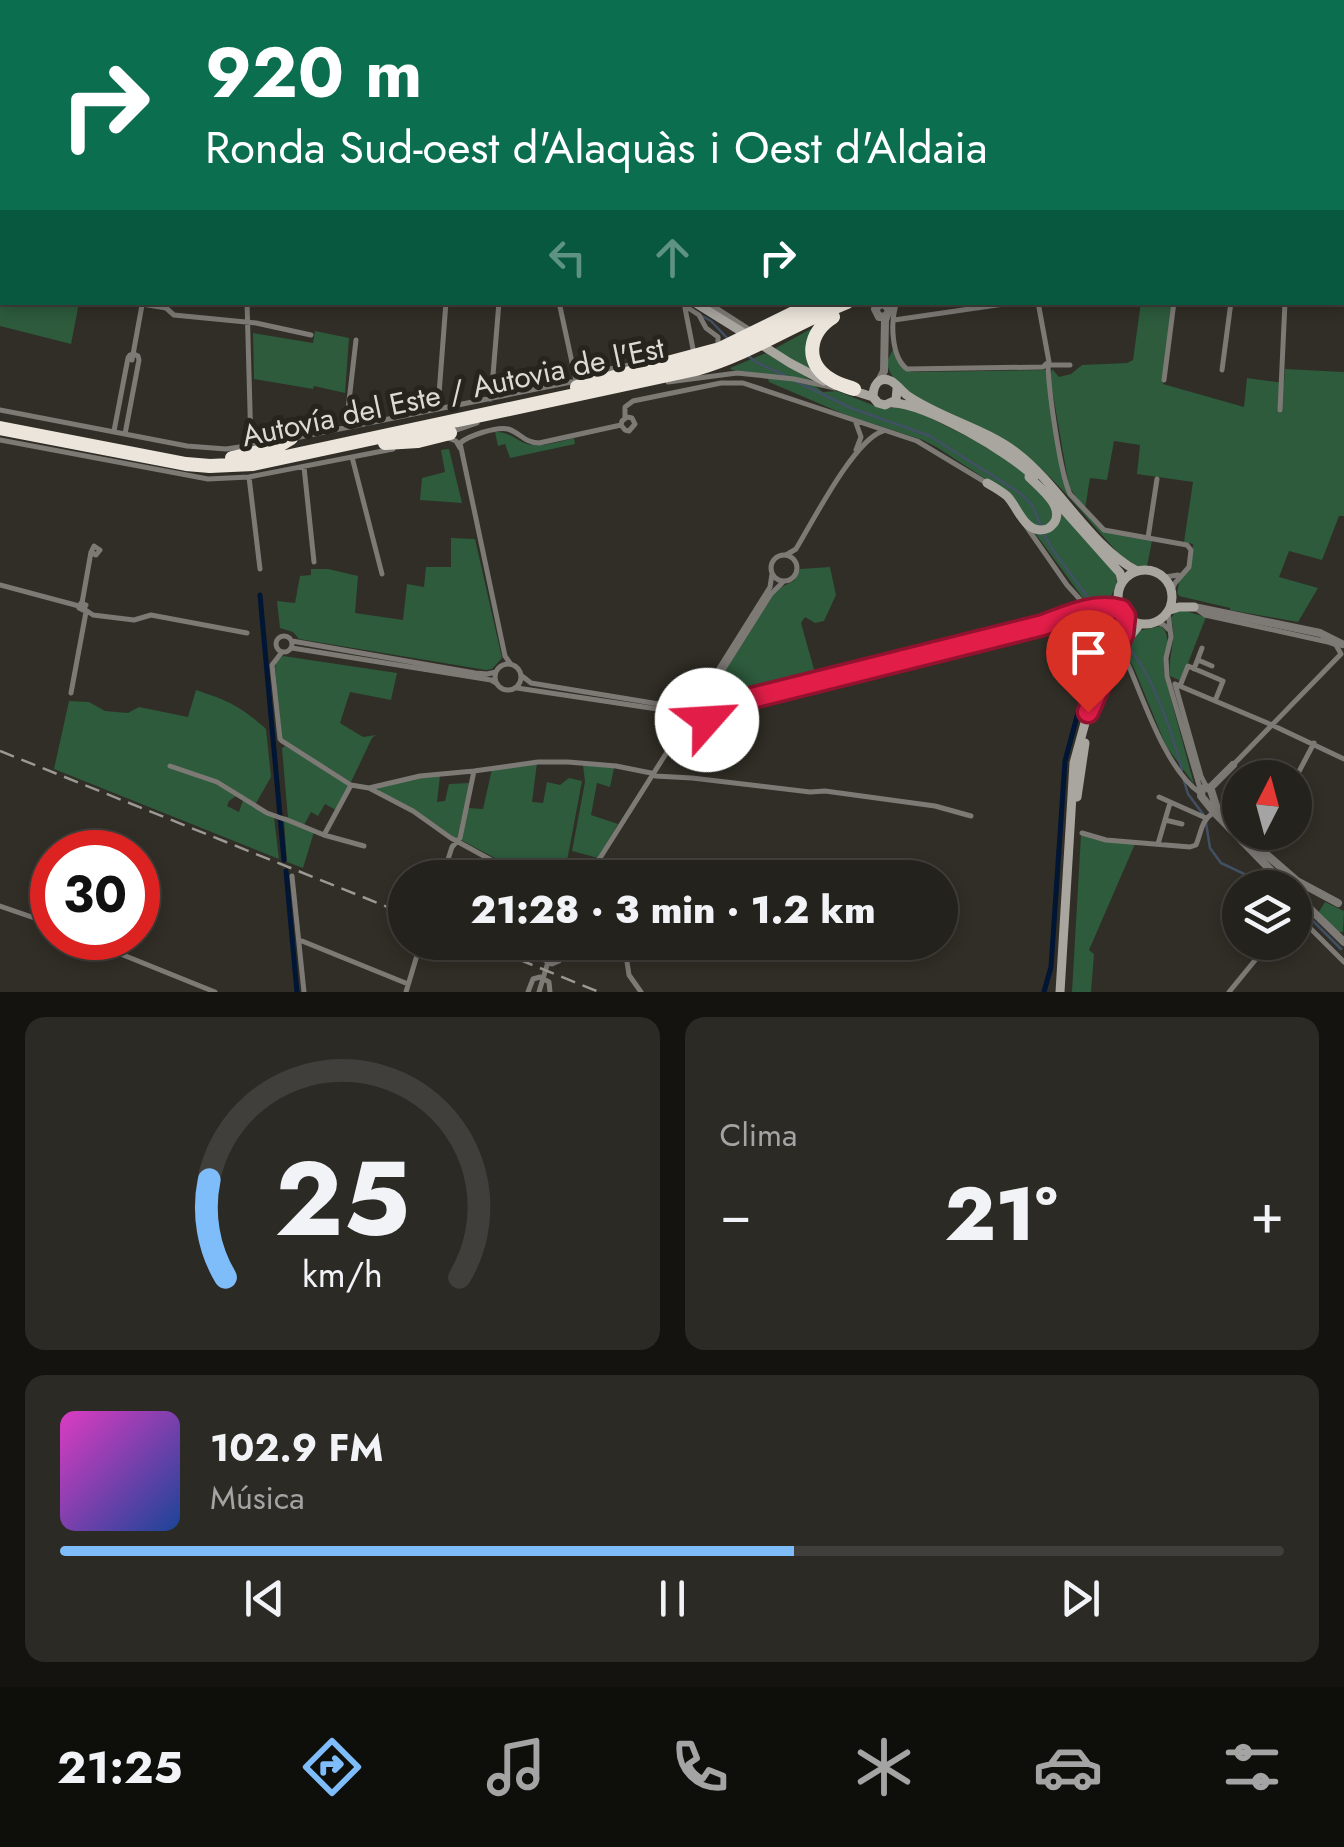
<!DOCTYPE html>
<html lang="es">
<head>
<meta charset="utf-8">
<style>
	:root { --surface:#24221c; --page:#2c2a25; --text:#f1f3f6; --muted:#a3a4a3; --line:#413f3b; --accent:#7fbdfa }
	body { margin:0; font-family:Jost,sans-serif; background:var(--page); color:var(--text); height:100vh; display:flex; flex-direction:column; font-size:38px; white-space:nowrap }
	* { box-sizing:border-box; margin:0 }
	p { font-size:32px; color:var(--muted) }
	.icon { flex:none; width:55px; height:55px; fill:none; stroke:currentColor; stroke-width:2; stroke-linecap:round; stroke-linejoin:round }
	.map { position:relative; height:992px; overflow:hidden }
	.panel { display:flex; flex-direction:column; gap:25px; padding:25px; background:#14130f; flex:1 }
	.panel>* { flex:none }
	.banner { position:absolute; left:0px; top:0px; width:1345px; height:305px; box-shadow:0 5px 15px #0003,0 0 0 2px var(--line); background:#0b6e4f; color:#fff; overflow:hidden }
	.needle { width:65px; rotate:6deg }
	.tools { position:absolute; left:1222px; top:760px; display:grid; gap:20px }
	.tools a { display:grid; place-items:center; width:90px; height:90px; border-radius:50%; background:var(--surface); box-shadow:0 5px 15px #0003,0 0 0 2px var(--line); font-size:50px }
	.speed { position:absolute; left:30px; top:830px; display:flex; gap:20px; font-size:50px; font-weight:700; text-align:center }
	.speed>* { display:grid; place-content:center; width:130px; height:130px; border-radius:50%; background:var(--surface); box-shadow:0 5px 15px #0003,0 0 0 2px var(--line); line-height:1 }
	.speed .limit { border:15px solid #d22; background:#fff; color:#111 }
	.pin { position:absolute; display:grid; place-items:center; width:85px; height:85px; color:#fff; margin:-102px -42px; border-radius:50% 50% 50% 0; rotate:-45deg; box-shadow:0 0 10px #0007 }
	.pin .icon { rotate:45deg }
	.me { position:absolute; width:110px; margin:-55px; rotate:64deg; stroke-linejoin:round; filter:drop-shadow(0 0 8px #0008) }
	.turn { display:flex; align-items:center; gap:35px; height:210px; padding:0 40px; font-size:45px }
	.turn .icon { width:130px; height:130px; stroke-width:2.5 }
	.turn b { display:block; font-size:70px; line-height:85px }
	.lanes { display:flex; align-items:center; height:95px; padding:0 40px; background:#0003; justify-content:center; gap:50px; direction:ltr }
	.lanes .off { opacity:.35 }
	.big { font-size:75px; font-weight:800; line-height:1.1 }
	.panel .tile { flex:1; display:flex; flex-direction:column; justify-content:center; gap:15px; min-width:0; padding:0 35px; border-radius:20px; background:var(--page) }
	.panel .dial { align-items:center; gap:0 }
	.dial svg { height:260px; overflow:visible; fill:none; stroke:var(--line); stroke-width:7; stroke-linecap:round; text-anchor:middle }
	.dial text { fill:var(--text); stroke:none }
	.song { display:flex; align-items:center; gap:30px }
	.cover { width:120px; height:120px; border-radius:15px; background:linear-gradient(135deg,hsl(310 70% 55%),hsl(220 70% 35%)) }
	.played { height:10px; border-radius:5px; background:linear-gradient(90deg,var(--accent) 60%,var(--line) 60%) }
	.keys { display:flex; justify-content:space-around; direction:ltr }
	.heat { display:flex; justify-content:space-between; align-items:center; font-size:55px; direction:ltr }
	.panel .tiles { flex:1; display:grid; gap:25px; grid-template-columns:1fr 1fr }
	.tile:last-child { grid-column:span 2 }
	.trip { position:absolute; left:388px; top:860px; width:570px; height:100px; border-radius:50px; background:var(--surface); box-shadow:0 5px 15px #0003,0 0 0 2px var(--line); font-weight:800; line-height:100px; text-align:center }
	.tab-bar { display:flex; height:160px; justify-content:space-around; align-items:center; background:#0e0e0b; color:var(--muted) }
	.tab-bar .icon { width:70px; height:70px }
	.tab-bar .active { color:var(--accent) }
	.tab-bar b { font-size:45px; color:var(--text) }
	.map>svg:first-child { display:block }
	.green { fill:#2d5b3c }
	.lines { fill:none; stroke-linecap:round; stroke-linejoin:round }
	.stream { stroke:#425064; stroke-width:2.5 }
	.canal { stroke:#011534; stroke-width:5 }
	.taxiway { stroke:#65645c; stroke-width:9 }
	.minor { stroke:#7d7a76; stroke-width:5 }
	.tertiary { stroke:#7d7a76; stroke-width:8 }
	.secondary { stroke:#a9a59f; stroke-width:9 }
	.motorway { stroke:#ebe5db; stroke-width:14 }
	.rail { stroke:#9a9993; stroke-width:2.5; stroke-dasharray:15 8; stroke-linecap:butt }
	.route-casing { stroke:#92132f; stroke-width:25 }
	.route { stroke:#e11d48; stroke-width:18 }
	.labels { text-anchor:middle; stroke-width:10; stroke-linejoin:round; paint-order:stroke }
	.street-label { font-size:30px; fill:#dbdad5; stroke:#26241c }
</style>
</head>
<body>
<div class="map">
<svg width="1344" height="992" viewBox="0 0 1344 992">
	<rect width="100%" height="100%" fill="#302e26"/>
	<!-- green -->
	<path class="green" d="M0 279 2 280V302L79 303 71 344 0 326Z
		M1141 302 1173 303 1163 384 1244 407 1247 378 1284 383 1285 369 1344 372V516H1339L1322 560 1289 551 1279 577 1318 588 1298 622 1230 610V608L1179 596 1177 593 1179 582 1191 566 1193 544 1184 542 1193 482 1137 474 1140 445 1114 441 1107 480 1090 478 1085 509 1069 487 1050 377 1052 369 1059 377 1071 374 1082 365 1127 363 1133 360Z
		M818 325 812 338 822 376 774 349Z
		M315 331 349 338 345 393 314 386 313 389 254 379 253 333 313 343Z
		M895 346C895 361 900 366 912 372L1046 370 1067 493 1099 528 1152 541 1147 566H1137L1119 554C1081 513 1041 457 991 432 961 417 890 398 887 361Z
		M766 353 811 380 815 386 823 392 837 391 880 408 908 407C955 432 1036 462 1056 515L1045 527 1032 526 1007 493 938 448 923 440 846 415 769 382 767 374 732 370 730 368Z
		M495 432C512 431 518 444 533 445 546 446 562 441 574 438L575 444 510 458 505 444 498 446Z
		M449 449 462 503 420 500 422 478 445 472 441 450Z
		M1061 511 1116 573 1117 584 1110 598 1085 601 1035 533H1042Z
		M451 538 475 539 502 658 492 669 486 670 299 639 293 632 280 628 277 601 295 603 300 576 311 575V569H328L358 576 355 613 403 620 407 584 424 587 426 567H451Z
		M830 567 836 595 824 621 815 623 805 617 801 623 815 673 723 697 717 698 713 696V690L777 589 794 581 800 569Z
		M1182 610 1206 617 1181 681 1170 676C1168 655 1177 639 1171 618L1176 611Z
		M1161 626C1174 638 1163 656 1164 673L1194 784 1166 746 1134 668 1125 653 1138 631Z
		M283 656 397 673 391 700 350 692 340 723 363 737 376 735 372 738 351 782 282 739 275 668 276 662Z
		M196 690C229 701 240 706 266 729L271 777 255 805 236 796 229 801 227 806 239 812 243 800 274 817 279 859 54 769 69 701 89 702 105 711 128 713 139 707 188 717Z
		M677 712a14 14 0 1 1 28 0a14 14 0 1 1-28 0Z
		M285 746 350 785 336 810 325 804 318 816 311 812 304 825 288 818 282 748Z
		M537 763 532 802 543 803 547 782 560 785 569 778 582 781 564 877H531L461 840 468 808 483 809 492 769Z
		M583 765 614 768 610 787 597 783 591 815 618 824 598 858 572 851 585 782Z
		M440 776 437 802 445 801 449 784 470 783 457 839 411 807 380 792 377 788 422 777Z
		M284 821 314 832 303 868 287 862Z
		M1081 835 1135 844 1089 950 1094 954 1091 992H1072Z
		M1325 902 1344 911 1343 932H1338L1318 913Z"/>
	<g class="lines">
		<!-- stream -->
		<path class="stream" d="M1270 0 1274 2
			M1342 45 1344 46
			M0 204H2
			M702 316 711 321 729 340
			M747 355 756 362 784 375
			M795 381 851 408 930 436 1020 493 1032 505 1041 526
			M1043 533 1055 553 1093 604
			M1098 611 1118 636
			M1127 645C1153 676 1172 731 1182 770
			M1183 778 1188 794 1203 814
			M1206 823 1210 848 1221 863 1274 888
			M1295 903 1341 949"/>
		<!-- canal -->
		<path class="canal" d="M260 595 284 860
			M286 871 297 992
			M1044 992 1051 967 1065 761 1079 709 1112 638 1113 630"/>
		<!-- taxiway -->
		<path class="taxiway" d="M687 0 689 2
			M1112 0 1114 2
			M1317 0 1321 2
			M878 1 888 2
			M857 2V0
			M936 2 937 0
			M1342 16 1344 17
			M1342 77H1344"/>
		<!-- minor -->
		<path class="minor" d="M362 0 364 2
			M455 2 456 0
			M0 154H2
			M1342 192H1344
			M0 275 2 276
			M130 302 166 308 174 315 256 323 311 335
			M247 302 251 446
			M559 302 576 381
			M679 302 699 315 706 328 718 337V346
			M707 302 749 329
			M897 302C890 321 891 357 907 369L1043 367 1046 364
			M1038 302 1049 362
			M685 308 694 354
			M894 320 1018 302
			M132 360 142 305
			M1051 365H1070
			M1048 366C1049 392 1060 473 1070 494L1104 530 1187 545 1191 550 1189 567 1175 583 1172 590
			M1222 370 1231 302
			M1164 380 1174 302
			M668 382 737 373 794 379 835 388
			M491 399 499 302
			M438 407 446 302
			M0 410 187 446 226 449 274 442
			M1280 410 1285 302
			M625 418V407L633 401 721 383H743L917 441 985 482
			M856 423 861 437 856 450
			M346 427 356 340
			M114 431 128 358 130 355 134 354
			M454 431 477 423
			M125 434 139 360 138 356 134 354
			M295 438 576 381 580 375 649 361
			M448 438 456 441 460 448
			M0 440 208 479 249 477 393 449
			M352 457 382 574
			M304 467 314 562
			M249 477 260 569
			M1026 526 1067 585 1085 605
			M1148 538 1157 479
			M94 546 100 550 96 555 91 552Z
			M771 568a13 13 0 1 1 26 0a13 13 0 1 1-26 0Z
			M786 555 796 549C813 521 854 440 883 431
			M1165 577 1178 575
			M0 585 79 606
			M1118 596 1110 601 1081 606 1039 620 710 704C696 700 689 690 677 704L674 716 680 726 693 730 704 724 708 714 720 707 1043 625C1068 616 1094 603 1121 610
			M81 603 86 605 83 610 79 608Z
			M82 603 91 552
			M1195 608 1205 615 1328 642 1336 645 1341 654
			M84 609 93 615 134 620 151 615 247 633
			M1168 612 1171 637 1166 658 1167 676 1201 792
			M1156 622 1164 625 1168 629
			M276 644a8 8 0 1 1 16 0a8 8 0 1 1-16 0Z
			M292 641 475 673 487 674 496 672
			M292 648 491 680 496 683
			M282 652 272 665 280 739 282 741 351 785 369 788 413 811 451 838 524 878
			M1198 660 1212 666
			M1127 662C1144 700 1165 768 1200 793
			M510 663 505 656 460 443C468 436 497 426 508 429 521 433 523 442 539 443L621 425 622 421 627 417 632 418 635 424 629 431 625 430 621 425
			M495 677a13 13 0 1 1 26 0a13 13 0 1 1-26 0Z
			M1194 669 1202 648
			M522 676 531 683 659 704 670 705 676 702
			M1175 684 1272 725 1344 759
			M1175 684 1201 776 1206 786
			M1180 686 1188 666 1223 681 1215 701
			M517 688 664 710 674 716
			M71 693 86 612
			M696 696 706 689 765 595 770 587 772 574
			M706 705 713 686 771 594 783 582
			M1233 765 1341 654
			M170 766 217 782 267 813 284 819
			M655 776 692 778 810 792 825 791 935 806 971 816
			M1295 779 1314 743
			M369 788 420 776 474 771 538 762H568L616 766 651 773
			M1159 797 1206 818
			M285 819 324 835 351 785
			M1165 820 1182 824
			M1082 833 1106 840 1190 847 1196 845C1202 831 1200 822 1214 812
			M324 835 364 846
			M1158 844 1170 803
			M1262 848V840L1267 832
			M600 858 674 741 689 730
			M591 867 600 858 597 871
			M292 876 304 992
			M442 878 452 847 460 838 474 771
			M576 878 580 869 587 867 595 869 599 878
			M0 906 52 924
			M1295 913 1344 962
			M81 938 215 992
			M302 941 408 984
			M542 942 541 958 552 964 559 961 564 942
			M624 942 629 975 641 992
			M406 992 421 942
			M528 992 533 979 540 977 549 982 550 992
			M539 992 554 942
			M1229 992 1270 942"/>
		<!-- tertiary -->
		<path class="tertiary" d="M1342 219H1344
			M886 316 879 317 875 309 882 303 888 308
			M879 381 884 371 885 320 892 302
			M1194 607 1320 633 1342 644
			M1210 788 1233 765
			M1288 888 1214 812 1201 796 1202 789 1206 787 1211 790 1217 809 1222 816 1297 881 1338 903
			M1295 894 1344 942"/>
		<!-- secondary -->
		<path class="secondary" d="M694 302 747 335
			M760 344 790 363 824 381
			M848 389 873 397 878 403 885 405 896 400 897 389
			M873 397C873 387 878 375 891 381 897 384 902 392 908 396 942 419 984 428 1017 453 1060 486 1089 545 1137 571
			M893 403C926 404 1011 453 1034 477
			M987 483C994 487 1001 491 1007 496 1017 506 1023 529 1040 530 1047 530 1050 528 1054 523 1065 507 1040 488 1029 477
			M1048 492 1120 573 1122 582
			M1118 597a27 27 0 1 1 54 0a27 27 0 1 1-54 0Z
			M1170 610 1179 607H1194
			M1107 682 1128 639 1140 624
			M1077 797 1085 743
			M1060 992 1074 763 1088 712 1123 634 1125 615"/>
		<!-- motorway -->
		<path class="motorway" d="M1342 209 1344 208
			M833 317C809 332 803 362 830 379 837 384 846 386 854 389
			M577 387 720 349 816 302
			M0 428 186 464 210 466 253 464 696 369C749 354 795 323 847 302
			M385 443 418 441 450 433
			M232 458 273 449 291 438"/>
		<!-- rail -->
		<path class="rail" d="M0 751 405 914
			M476 942 599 992"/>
	</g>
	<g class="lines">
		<!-- route casing -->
		<g class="route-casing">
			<path id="route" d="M707 720 708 714 720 706 1043 625C1068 616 1094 603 1121 610L1125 616 1123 634 1088 712"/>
		</g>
		<!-- route -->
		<use href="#route" class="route"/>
	</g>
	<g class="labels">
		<!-- street labels -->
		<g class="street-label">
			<text transform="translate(453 392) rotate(-12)" y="10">Autovía del Este / Autovia de l'Est</text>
		</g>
	</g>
</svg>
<div class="tools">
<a><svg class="needle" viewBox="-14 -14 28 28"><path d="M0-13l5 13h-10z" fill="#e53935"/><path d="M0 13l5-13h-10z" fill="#a3a4a3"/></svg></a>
<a><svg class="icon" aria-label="layers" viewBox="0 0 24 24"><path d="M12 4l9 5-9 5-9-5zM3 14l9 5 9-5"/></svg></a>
</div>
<div class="speed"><div class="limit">30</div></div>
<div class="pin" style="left:1088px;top:712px;background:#d93025"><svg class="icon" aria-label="arrive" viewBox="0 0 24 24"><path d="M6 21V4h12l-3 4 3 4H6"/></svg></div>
<svg class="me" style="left:707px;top:720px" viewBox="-20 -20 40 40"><circle r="19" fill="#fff"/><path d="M0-13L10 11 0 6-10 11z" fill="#e11d48"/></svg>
<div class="trip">21:28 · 3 min · 1.2 km</div>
<div class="banner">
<div class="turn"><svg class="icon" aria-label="right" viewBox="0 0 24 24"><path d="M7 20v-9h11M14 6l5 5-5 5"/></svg><div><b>920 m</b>Ronda Sud-oest d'Alaquàs i Oest d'Aldaia</div></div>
<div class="lanes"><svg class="icon off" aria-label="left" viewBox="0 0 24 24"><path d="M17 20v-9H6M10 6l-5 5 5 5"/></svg><svg class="icon off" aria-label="ahead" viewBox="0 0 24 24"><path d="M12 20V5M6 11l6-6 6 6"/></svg><svg class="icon" aria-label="right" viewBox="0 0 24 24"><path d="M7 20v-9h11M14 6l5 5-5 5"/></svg></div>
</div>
</div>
<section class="panel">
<div class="tiles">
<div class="tile dial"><svg viewBox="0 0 100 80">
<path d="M14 69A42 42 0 1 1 86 69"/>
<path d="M14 69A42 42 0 0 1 9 39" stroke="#7fbdfa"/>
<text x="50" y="56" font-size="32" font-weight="700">25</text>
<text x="50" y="72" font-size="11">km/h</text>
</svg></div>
<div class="tile"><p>Clima</p>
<div class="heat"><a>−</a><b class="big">21°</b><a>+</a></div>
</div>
<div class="tile">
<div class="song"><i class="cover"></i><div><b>102.9 FM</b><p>Música</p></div></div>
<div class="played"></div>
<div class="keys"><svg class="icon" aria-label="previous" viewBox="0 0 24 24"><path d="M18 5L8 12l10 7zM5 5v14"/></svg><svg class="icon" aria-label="pause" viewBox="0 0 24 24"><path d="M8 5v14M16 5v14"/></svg><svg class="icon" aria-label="next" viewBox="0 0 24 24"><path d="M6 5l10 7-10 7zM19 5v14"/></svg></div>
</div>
</div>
</section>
<nav class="tab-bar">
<b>21:25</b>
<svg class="icon active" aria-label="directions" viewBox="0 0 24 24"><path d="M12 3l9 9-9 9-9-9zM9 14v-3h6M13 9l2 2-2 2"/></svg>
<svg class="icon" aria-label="music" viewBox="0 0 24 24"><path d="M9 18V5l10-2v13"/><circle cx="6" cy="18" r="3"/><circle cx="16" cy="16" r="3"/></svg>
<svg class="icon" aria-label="phone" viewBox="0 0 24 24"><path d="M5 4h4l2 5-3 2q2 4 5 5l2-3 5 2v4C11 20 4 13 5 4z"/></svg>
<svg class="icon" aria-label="climate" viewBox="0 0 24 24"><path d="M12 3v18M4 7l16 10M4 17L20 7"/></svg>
<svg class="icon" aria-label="car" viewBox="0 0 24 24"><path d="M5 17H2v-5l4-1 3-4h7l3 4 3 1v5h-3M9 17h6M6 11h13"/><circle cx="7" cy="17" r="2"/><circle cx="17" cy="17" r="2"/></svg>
<svg class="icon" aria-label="filters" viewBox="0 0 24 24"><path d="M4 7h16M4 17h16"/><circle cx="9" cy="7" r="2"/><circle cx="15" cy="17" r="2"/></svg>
</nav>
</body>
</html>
